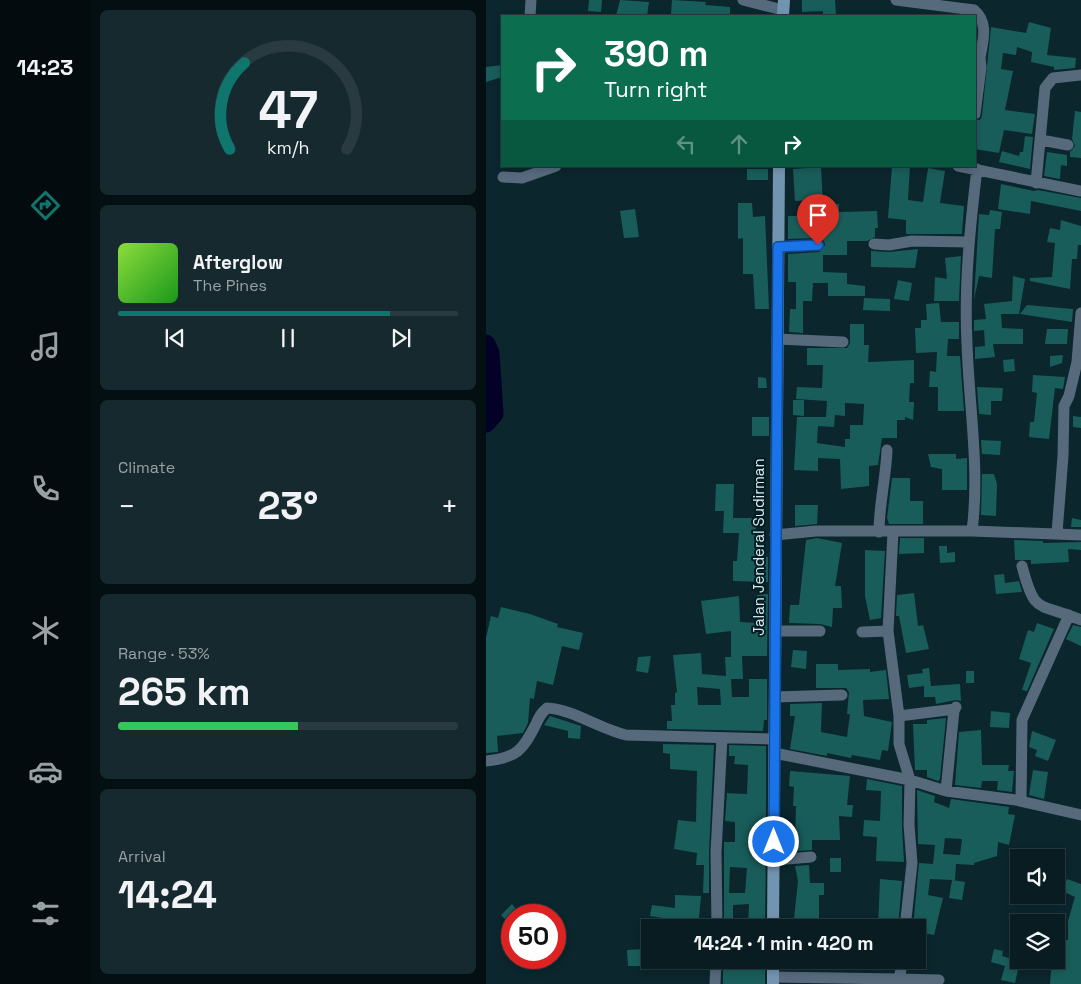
<!DOCTYPE html>
<html lang="en">
<head>
<meta charset="utf-8">
<style>
	:root { --surface:#081c22; --page:#16292f; --text:#f1f3f6; --muted:#98a1a5; --line:#293a40; --accent:#0f766e }
	body { margin:0; font-family:"Space Grotesk",sans-serif; background:var(--page); color:var(--text); height:100vh; display:flex; flex-direction:column; font-size:19px; white-space:nowrap }
	* { box-sizing:border-box; margin:0 }
	p { font-size:16px; color:var(--muted) }
	.icon { flex:none; width:28px; height:28px; fill:none; stroke:currentColor; stroke-width:2; stroke-linecap:round; stroke-linejoin:round }
	.map { position:relative; flex:1; overflow:hidden }
	.panel { display:flex; flex-direction:column; gap:10px; padding:10px; background:#040f13; width:396px }
	.panel>* { flex:none }
	.hud { position:absolute; left:15px; top:15px; width:475px; height:152px; border-radius:0px; box-shadow:0 2px 8px #0003,0 0 0 1px var(--line); background:#0b6e4f; color:#fff; overflow:hidden }
	.fabs { position:absolute; left:524px; top:849px; display:grid; gap:10px }
	.fabs a { display:grid; place-items:center; width:55px; height:55px; border-radius:0px; background:var(--surface); box-shadow:0 2px 8px #0003,0 0 0 1px var(--line); font-size:25px }
	.speed { position:absolute; left:15px; top:904px; display:flex; gap:10px; font-size:25px; font-weight:700; text-align:center }
	.speed>* { display:grid; place-content:center; width:65px; height:65px; border-radius:50%; background:var(--surface); box-shadow:0 2px 8px #0003,0 0 0 1px var(--line); line-height:1 }
	.speed .limit { border:8px solid #d22; background:#fff; color:#111 }
	.pin { position:absolute; display:grid; place-items:center; width:42px; height:42px; color:#fff; margin:-51px -21px; border-radius:50% 50% 50% 0; rotate:-45deg; box-shadow:0 0 5px #0007 }
	.pin .icon { rotate:45deg }
	.me { position:absolute; width:55px; margin:-28px; rotate:0deg; stroke-linejoin:round; filter:drop-shadow(0 0 4px #0008) }
	.turn { display:flex; align-items:center; gap:18px; height:105px; padding:0 20px; font-size:22px }
	.turn .icon { width:65px; height:65px; stroke-width:2.5 }
	.turn b { display:block; font-size:35px; line-height:42px }
	.lanes { display:flex; align-items:center; height:48px; padding:0 20px; background:#0003; justify-content:center; gap:25px; direction:ltr }
	.lanes .off { opacity:.35 }
	.big { font-size:38px; font-weight:700; line-height:1.1 }
	.panel .tile { flex:1; display:flex; flex-direction:column; justify-content:center; gap:8px; min-width:0; padding:0 18px; border-radius:8px; background:var(--page) }
	.panel .dial { align-items:center; gap:0 }
	.dial svg { height:130px; overflow:visible; fill:none; stroke:var(--line); stroke-width:7; stroke-linecap:round; text-anchor:middle }
	.dial text { fill:var(--text); stroke:none }
	.song { display:flex; align-items:center; gap:15px }
	.cover { width:60px; height:60px; border-radius:8px; background:linear-gradient(135deg,hsl(90 70% 55%),hsl(120 70% 35%)) }
	.played { height:5px; border-radius:2px; background:linear-gradient(90deg,var(--accent) 80%,var(--line) 80%) }
	.keys { display:flex; justify-content:space-around; direction:ltr }
	.heat { display:flex; justify-content:space-between; align-items:center; font-size:28px; direction:ltr }
	.charge { height:8px; border-radius:4px; background:linear-gradient(90deg,#34c759 53%,var(--line) 0) }
	.trip { position:absolute; left:155px; top:919px; width:285px; height:50px; border-radius:0px; background:var(--surface); box-shadow:0 2px 8px #0003,0 0 0 1px var(--line); font-weight:700; line-height:50px; text-align:center }
	main { display:flex; flex:1; min-height:0 }
	.menu { display:flex; flex-direction:column; width:90px; justify-content:space-around; align-items:center; background:#030b0e; color:var(--muted) }
	.menu .icon { width:35px; height:35px }
	.menu .on { color:var(--accent) }
	.menu b { font-size:22px; color:var(--text) }
	.map>svg:first-child { display:block }
	.lines { fill:none; stroke-linecap:round; stroke-linejoin:round }
	.river { stroke:#030128; stroke-width:19 }
	.building { fill:#195d5a; fill-rule:evenodd }
	.street { stroke:#566a7c; stroke-width:11 }
	.secondary { stroke:#7394b0; stroke-width:12 }
	.route-casing { stroke:#114b97; stroke-width:12 }
	.route { stroke:#1a73e8; stroke-width:9 }
	.labels { text-anchor:middle; stroke-width:4; stroke-linejoin:round; paint-order:stroke }
	.street-label { font-size:15px; fill:#d9e8ed; stroke:#021c23 }
</style>
</head>
<body>
<main>
<nav class="menu">
<b>14:23</b>
<svg class="icon on" aria-label="directions" viewBox="0 0 24 24"><path d="M12 3l9 9-9 9-9-9zM9 14v-3h6M13 9l2 2-2 2"/></svg>
<svg class="icon" aria-label="music" viewBox="0 0 24 24"><path d="M9 18V5l10-2v13"/><circle cx="6" cy="18" r="3"/><circle cx="16" cy="16" r="3"/></svg>
<svg class="icon" aria-label="phone" viewBox="0 0 24 24"><path d="M5 4h4l2 5-3 2q2 4 5 5l2-3 5 2v4C11 20 4 13 5 4z"/></svg>
<svg class="icon" aria-label="climate" viewBox="0 0 24 24"><path d="M12 3v18M4 7l16 10M4 17L20 7"/></svg>
<svg class="icon" aria-label="car" viewBox="0 0 24 24"><path d="M5 17H2v-5l4-1 3-4h7l3 4 3 1v5h-3M9 17h6M6 11h13"/><circle cx="7" cy="17" r="2"/><circle cx="17" cy="17" r="2"/></svg>
<svg class="icon" aria-label="filters" viewBox="0 0 24 24"><path d="M4 7h16M4 17h16"/><circle cx="9" cy="7" r="2"/><circle cx="15" cy="17" r="2"/></svg>
</nav>
<section class="panel">
<div class="tile dial"><svg viewBox="0 0 100 80">
<path d="M14 69A42 42 0 1 1 86 69"/>
<path d="M14 69A42 42 0 0 1 23 16" stroke="#0f766e"/>
<text x="50" y="56" font-size="32" font-weight="700">47</text>
<text x="50" y="72" font-size="11">km/h</text>
</svg></div>
<div class="tile">
<div class="song"><i class="cover"></i><div><b>Afterglow</b><p>The Pines</p></div></div>
<div class="played"></div>
<div class="keys"><svg class="icon" aria-label="previous" viewBox="0 0 24 24"><path d="M18 5L8 12l10 7zM5 5v14"/></svg><svg class="icon" aria-label="pause" viewBox="0 0 24 24"><path d="M8 5v14M16 5v14"/></svg><svg class="icon" aria-label="next" viewBox="0 0 24 24"><path d="M6 5l10 7-10 7zM19 5v14"/></svg></div>
</div>
<div class="tile"><p>Climate</p>
<div class="heat"><a>−</a><b class="big">23°</b><a>+</a></div>
</div>
<div class="tile"><p>Range · 53%</p><b class="big">265 km</b><div class="charge"></div></div>
<div class="tile"><p>Arrival</p><b class="big">14:24</b></div>
</section>
<div class="map">
<svg width="595" height="984" viewBox="0 0 595 984">
	<rect width="100%" height="100%" fill="#0b262d"/>
	<g class="lines">
		<!-- river -->
		<path class="river" d="M0 344 4 353 8 414 0 423"/>
	</g>
	<!-- building -->
	<path class="building" d="M103 0H116L115 12 102 11Z
		M134 0 163 2 161 16H130Z
		M186 0 220 2 219 5 244 7V16L185 14Z
		M316 0H349L350 14 347 16H337V11L316 12Z
		M543 22 565 28 561 55 590 58 589 68 568 70V67L545 62 546 52 531 47 530 55 517 53 515 69 527 71 519 110 549 114 546 134 518 130 513 153 489 149V121L495 119 496 115 505 27 540 33Z
		M16 65V77L0 82V67Z
		M589 111 595 112V158L584 157V152L589 146 586 139Z
		M539 136 547 137 544 169 513 162 516 151 533 156 534 152H537Z
		M561 152 581 155V166L575 165 574 179 558 176Z
		M406 166H424L422 200 437 202 442 168 459 171 454 203 478 206 476 234H420V220L402 218Z
		M335 167 337 204H353V212L391 211 392 228H389V237L381 241H361V255H337V272L361 273V284L379 286V296H342V283H327L326 301H317V333L303 332 304 309H310V282H302V254L333 252 339 245 338 241 332 238 302 239V216H330V200L309 201 307 169Z
		M261 169H282V180H261Z
		M515 184 548 191 552 190 595 198V211L545 201 544 214 512 209Z
		M252 203H266L267 217 279 216 283 309H269L267 274H257V238L252 239Z
		M149 209 153 237 138 238 134 211Z
		M504 210 516 212 514 229H509L506 278 493 276 488 300 493 214 503 215Z
		M575 220 595 226V245H592L591 259H586L584 289 544 281V278L566 277 569 243 561 242 564 228 574 230Z
		M432 249 429 268 385 267V251L403 252Z
		M475 256 473 301H448L449 277 461 279 459 258Z
		M527 276 539 279 533 314H515L516 328 537 329V344H507L509 357 489 359V347L499 346 498 330 488 331V320L500 319 498 304 526 301Z
		M412 280 426 283 423 301 408 299Z
		M378 298 404 299V311L377 310Z
		M453 303 455 322H473V339H462L461 356H474L478 411H452V387H443L444 371 450 372 451 352 430 353 429 328H435V320H441L440 304Z
		M541 305 587 309 586 322 534 314Z
		M364 324H378V345H383L382 362 428 360V383H424L423 402H428L427 420 419 417V420H411V438H396L392 465 383 466V486L355 489 354 459 332 458V471L308 470 311 417H340L341 401 310 399 311 387 336 388 337 365H321V348H361L364 343ZM359 403 378 404 377 425H364V439H359V447L331 443 332 426 348 427 349 415 359 416Z
		M561 329H582L581 344H559Z
		M577 355 576 363 564 367V356Z
		M528 359 529 371 518 372 517 360Z
		M547 375 579 377 577 389 569 388 563 439 543 437 544 422H548L551 393 546 392Z
		M272 377 280 378 281 388H272Z
		M491 387 517 388 516 401H505V415L493 414Z
		M307 400H318V416L307 415Z
		M587 416 595 417V428L587 427Z
		M266 417H283V436H266Z
		M495 440 515 441 514 455 496 454Z
		M442 454H470V459L481 458V490H456V469L445 467Z
		M496 474H508L511 484 510 516 495 515Z
		M406 478H424V501H437V524H403L401 518Z
		M230 484H248L247 518H270V542L277 543 276 557H282V582L247 581V561H251L253 533H237L238 511H229Z
		M309 505H332L331 524 309 526Z
		M586 518 595 520V527H585Z
		M331 538 356 543 349 586H355L356 608H347L346 627 334 624 303 623 304 605H313L320 540Z
		M414 538H438V553L413 554Z
		M528 540 557 541V543L595 542V550L582 549 583 562 545 564V560H529Z
		M453 546H461V553L469 552V562L454 563Z
		M379 550 399 551 395 618 384 620 379 596Z
		M518 574 519 583 533 581 536 592 510 594 508 575Z
		M428 593 432 626 437 625 443 649 420 653 413 616H410L411 595Z
		M282 594 281 656H256L257 679H245L246 697H263V679H281V720H278L277 731 181 729V721H186L185 705H189V693L191 692 187 655 215 653 216 674 240 676 239 657H245V631L220 634 215 601 253 596 254 622 270 623 271 595ZM211 687 234 689 235 705H212Z
		M15 607 44 614 72 624 71 627 97 633 93 650 76 646 67 685 51 681 48 699 44 698 42 723 37 733 11 736 12 752 0 753V638L5 616 12 618Z
		M551 623 568 629 541 691 536 690 545 663 533 659 542 630 548 632Z
		M587 625 595 627V646L580 639Z
		M307 650 321 651 320 669 305 667Z
		M165 656 162 673 150 671 152 657Z
		M330 664H352V670L384 669V672L400 670 403 699 377 700 378 716 406 722 402 751 396 750 394 760 366 755 365 758 341 753V756L304 749 309 716H304V704L336 703 335 732 361 737 364 714H361L363 692 360 688H330Z
		M443 668 445 686 474 684 475 701 470 700 450 704 449 697H438V686L423 688 421 675 437 673 436 669Z
		M480 671H488V683H480Z
		M505 711 524 713 523 728 504 727Z
		M64 716 95 726 94 739 82 738V731L58 725Z
		M460 718 454 779 452 781 441 777V770H429L427 724H441V720Z
		M495 730 496 765H523L522 771H528L526 792 511 790 512 781H496L495 788 469 785 473 732Z
		M546 731 570 740 562 761 549 756 551 750 543 747Z
		M177 744 228 745 223 852V893H217L218 865H210L211 853 188 849 192 820 210 822 211 771 184 769V754L177 753Z
		M243 745 280 746V825H267V845L280 846 279 928H262L263 904 247 905V928H238V842H249V822L239 821 241 793 261 794 262 765 248 764 249 756H243ZM244 867 261 868 259 893H243Z
		M547 770 562 772 558 799 543 795Z
		M304 771 364 776 361 805H367L366 817 353 816 354 840H326V850L311 851 312 840H309L310 806H307L308 787 303 786Z
		M381 779 416 786V826L418 862 390 861 391 837 377 836 378 820 394 821 395 791 380 790Z
		M431 790 449 796 448 802 463 808 465 799 523 807 522 814 529 815 523 845 512 842 511 856 488 863V865L470 864 469 880H467L479 882 476 900 463 898 466 880 444 879 442 895 457 898 448 935 431 932V928H427L433 863 447 864 449 845 432 844ZM459 838 476 839 474 855 457 854Z
		M344 858H355V872H344Z
		M323 865 324 883H338V895H333V928H307L312 881 309 866Z
		M394 879 416 881 412 928H392Z
		M581 879 595 884V984H564L566 960H572L574 939 582 940V921L589 897 576 891Z
		M189 895 215 896 212 928 189 927V920L164 916 166 905 189 908Z
		M26 904 34 915H26V926L15 915Z
		M158 949 159 966H142L141 950Z
		M508 949 517 951 516 956 534 961 529 983 515 980 519 966 505 962Z
		M237 960H279V984H237Z
		M310 960H336V969H310Z"/>
	<g class="lines">
		<!-- street -->
		<path class="street" d="M257 0 297 10
			M410 0 488 10C503 23 497 40 494 58
			M44 16 45 0
			M489 57 494 58 495 67 489 114
			M555 140 582 145
			M472 166 595 191
			M17 177 36 178 70 166
			M550 183 559 88 567 78 595 75
			M388 244 403 245 426 241 482 242
			M292 247 332 245
			M291 339 357 342
			M486 531C494 469 483 406 481 344 478 285 484 227 491 169
			M393 532C393 504 400 478 401 450
			M407 532 402 631 413 716V744L424 780 423 825 426 863 419 928
			M571 533 577 456 578 406 583 396 591 362 595 313
			M289 535 330 531H486L595 535
			M536 566C549 616 552 602 595 620
			M289 631H334
			M376 632 402 631
			M289 697 356 695
			M413 716 469 709
			M288 753 424 780 460 791 530 800 595 815
			M0 761C31 758 37 750 50 724 53 717 55 713 61 708 86 709 114 729 140 735L287 739
			M460 791 468 710 470 707
			M535 801 536 720 583 615
			M288 860 325 857
			M231 928 230 852 236 738
			M287 977 413 979 417 960
			M413 979 453 980
			M229 984 230 960"/>
		<!-- secondary -->
		<path class="secondary" d="M297 16 298 0
			M287 928 293 166
			M287 984V960"/>
	</g>
	<g class="lines">
		<!-- route casing -->
		<g class="route-casing">
			<path id="route" d="M288 842 292 247 332 245"/>
		</g>
		<!-- route -->
		<use href="#route" class="route"/>
	</g>
	<g class="labels">
		<!-- street labels -->
		<g class="street-label">
			<text transform="translate(273 547) rotate(-90)" y="5">Jalan Jenderal Sudirman</text>
		</g>
	</g>
</svg>
<div class="fabs">
<a><svg class="icon" aria-label="sound" viewBox="0 0 24 24"><path d="M4 9h4l5-4v14l-5-4H4zM17 9q2 3 0 6"/></svg></a>
<a><svg class="icon" aria-label="layers" viewBox="0 0 24 24"><path d="M12 4l9 5-9 5-9-5zM3 14l9 5 9-5"/></svg></a>
</div>
<div class="speed"><div class="limit">50</div></div>
<div class="pin" style="left:332px;top:245px;background:#d93025"><svg class="icon" aria-label="arrive" viewBox="0 0 24 24"><path d="M6 21V4h12l-3 4 3 4H6"/></svg></div>
<svg class="me" style="left:288px;top:842px" viewBox="-20 -20 40 40"><circle r="17" fill="#1a73e8" stroke="#fff" stroke-width="3"/><path d="M0-11L8 9 0 5-8 9z" fill="#fff"/></svg>
<div class="trip">14:24 · 1 min · 420 m</div>
<div class="hud">
<div class="turn"><svg class="icon" aria-label="right" viewBox="0 0 24 24"><path d="M7 20v-9h11M14 6l5 5-5 5"/></svg><div><b>390 m</b>Turn right</div></div>
<div class="lanes"><svg class="icon off" aria-label="left" viewBox="0 0 24 24"><path d="M17 20v-9H6M10 6l-5 5 5 5"/></svg><svg class="icon off" aria-label="ahead" viewBox="0 0 24 24"><path d="M12 20V5M6 11l6-6 6 6"/></svg><svg class="icon" aria-label="right" viewBox="0 0 24 24"><path d="M7 20v-9h11M14 6l5 5-5 5"/></svg></div>
</div>
</div>
</main>
</body>
</html>
